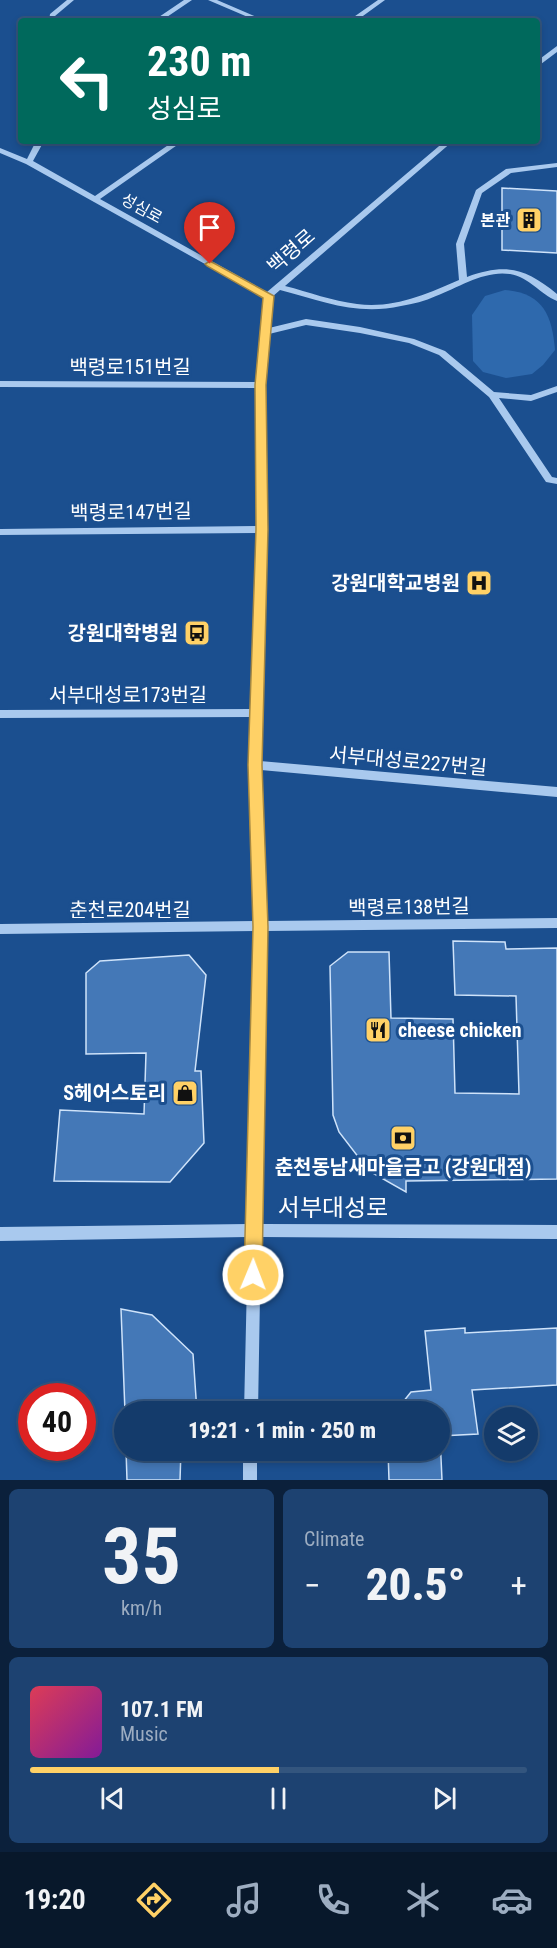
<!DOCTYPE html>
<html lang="en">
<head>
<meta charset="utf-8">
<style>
	:root { --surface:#143b6b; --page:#1d4271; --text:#f1f3f6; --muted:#9dadc1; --line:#33557e; --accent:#ffd166 }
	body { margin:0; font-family:"Roboto Condensed","Noto Sans KR",sans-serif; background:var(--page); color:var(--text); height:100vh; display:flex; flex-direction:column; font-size:22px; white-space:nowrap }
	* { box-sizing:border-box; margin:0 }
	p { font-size:20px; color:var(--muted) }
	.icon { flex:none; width:33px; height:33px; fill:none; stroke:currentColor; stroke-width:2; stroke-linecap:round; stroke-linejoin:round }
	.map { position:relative; height:1480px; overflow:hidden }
	.drawer { display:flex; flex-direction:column; gap:9px; padding:9px; background:#0b203b; flex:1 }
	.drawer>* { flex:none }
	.top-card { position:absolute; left:18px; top:18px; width:522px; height:126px; border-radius:6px; box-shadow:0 3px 9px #0003,0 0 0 2px var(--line); background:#00695c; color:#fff; overflow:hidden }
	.fabs { position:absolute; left:484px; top:1407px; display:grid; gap:12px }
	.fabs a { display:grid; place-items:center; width:54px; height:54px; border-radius:50%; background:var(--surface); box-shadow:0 3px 9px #0003,0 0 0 2px var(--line); font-size:30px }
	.speed { position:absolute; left:18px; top:1383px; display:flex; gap:12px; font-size:30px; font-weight:700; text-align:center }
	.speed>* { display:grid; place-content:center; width:78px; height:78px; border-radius:50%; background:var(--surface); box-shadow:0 3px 9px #0003,0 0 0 2px var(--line); line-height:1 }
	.speed .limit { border:9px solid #d22; background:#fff; color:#111 }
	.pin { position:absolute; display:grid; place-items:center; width:51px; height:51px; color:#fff; margin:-62px -26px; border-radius:50% 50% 50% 0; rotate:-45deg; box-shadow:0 0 6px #0007 }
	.pin .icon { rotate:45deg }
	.me { position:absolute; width:66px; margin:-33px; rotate:1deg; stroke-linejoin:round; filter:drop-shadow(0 0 4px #0008) }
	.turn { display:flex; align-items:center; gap:21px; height:126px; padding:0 30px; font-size:27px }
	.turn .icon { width:78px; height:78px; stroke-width:2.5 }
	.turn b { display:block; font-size:42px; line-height:51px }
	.big { font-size:45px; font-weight:800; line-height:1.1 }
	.drawer .widget { flex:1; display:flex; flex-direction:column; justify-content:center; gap:9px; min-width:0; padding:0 21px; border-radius:9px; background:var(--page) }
	.drawer .dial { align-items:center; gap:0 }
	.dial b { font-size:78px; line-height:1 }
	.song { display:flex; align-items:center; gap:18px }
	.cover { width:72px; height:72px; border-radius:9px; background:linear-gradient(135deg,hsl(350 70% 55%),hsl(290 70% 35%)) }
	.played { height:6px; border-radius:3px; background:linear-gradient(90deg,var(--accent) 50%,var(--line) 50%) }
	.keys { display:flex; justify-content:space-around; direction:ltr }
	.heat { display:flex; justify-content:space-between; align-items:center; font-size:33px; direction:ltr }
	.drawer .tiles { flex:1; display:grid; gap:9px; grid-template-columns:1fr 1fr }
	.widget:last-child { grid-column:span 2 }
	.trip { position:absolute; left:114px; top:1401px; width:336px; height:60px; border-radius:30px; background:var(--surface); box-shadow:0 3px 9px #0003,0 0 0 2px var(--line); font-weight:800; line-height:60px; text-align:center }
	.dock { display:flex; height:96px; justify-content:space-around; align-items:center; background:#08182b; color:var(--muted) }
	.dock .icon { width:42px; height:42px }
	.dock .current { color:var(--accent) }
	.dock b { font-size:27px; color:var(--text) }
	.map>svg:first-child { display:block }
	.green { fill:#2e69ad }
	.building { fill:#4478b7; stroke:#cfe3fa; stroke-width:1.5 }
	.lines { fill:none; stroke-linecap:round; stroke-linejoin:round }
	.minor { fill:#a9c9ee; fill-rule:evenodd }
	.route { fill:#ffd166; stroke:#a68842; stroke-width:1.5 }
	.labels { text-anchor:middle; stroke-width:6; stroke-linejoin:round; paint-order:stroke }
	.far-street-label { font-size:16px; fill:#fff; stroke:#1b4f8f }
	.far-poi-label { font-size:16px; font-weight:bold; fill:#fff; stroke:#1b4f8f; text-anchor:end }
	.street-label { font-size:20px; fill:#fff; stroke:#1b4f8f }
	.poi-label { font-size:20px; font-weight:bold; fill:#fff; stroke:#1b4f8f; text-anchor:end }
	.near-street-label { font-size:24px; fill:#fff; stroke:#1b4f8f }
</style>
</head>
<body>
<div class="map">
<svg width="557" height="1480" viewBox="0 0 557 1480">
	<rect width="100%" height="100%" fill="#1b4f8f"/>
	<!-- green -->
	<path class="green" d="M505 290C543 293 552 315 555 350L543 365 532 374 506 378 483 372 473 361 472 315 485 296Z"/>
	<!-- building -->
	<path class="building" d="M502 188 557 191V253L502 250Z
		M453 941 505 942 506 949 557 948V1179L406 1181V1192L369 1171 339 1132 333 1115 330 966 348 952H389L391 1018 453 1019 455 1093 519 1094 516 996 455 995Z
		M189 955 206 975 195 1071H201L204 1143 170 1182 54 1181 60 1110 144 1114 146 1053 86 1054V973L100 961Z
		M121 1309 152 1315 193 1354 197 1412H125Z
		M465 1328V1333L557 1328V1385L472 1390 478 1434 440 1436 442 1480H389L388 1450H440V1412H395L411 1392 431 1390 425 1331Z
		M126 1450H181L180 1480H127Z"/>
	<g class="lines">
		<!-- minor -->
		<path class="minor" d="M67 0H74L55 16V21H49L50 14Z
			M184 0H192L161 21H153Z
			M208 0H217L266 21H257Z
			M378 0H385L356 21H348Z
			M557 46V52L537 67V61Z
			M36 141H44L33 161 95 196 174 141H183L100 199 267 292 445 141H453L285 286C309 292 332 301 357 304 393 309 427 294 459 280L456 244 476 190 506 169 557 163V167L511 173 482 193 464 244 467 277C506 263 525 268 557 294V301C540 294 529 277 510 274 485 270 459 287 436 296 425 301 413 304 401 306 357 316 322 301 280 290L272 297 269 328 306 319 360 327 414 339 445 351 494 392 531 395 557 386V392L531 401 499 398 552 477 557 478V484L546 482 489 397 439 355 409 343 360 333 306 325 269 334 264 385 267 529 260 761 557 787V797L261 770 266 921 557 918V928L267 931 261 1224 557 1225V1239L261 1237 258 1412H244L248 1237 0 1241V1227L248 1224 255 931 0 934V924L255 921 250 765 251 717 0 718V710L251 709 257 533 0 535V529L257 526 256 388 0 387V381L256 382 264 297 26 164 0 153V148L27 159Z
			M243 1450H257V1480H243Z"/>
	</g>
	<!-- route -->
	<path class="route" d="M210 261 274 296 266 385 268 529 262 765 268 927 262 1275 259 1282 253 1284 247 1282 244 1275 253 927 248 765 256 529 255 385 263 298 207 266 205 264Z"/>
	<!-- icons -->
	<defs>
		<g id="building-square" transform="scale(1.35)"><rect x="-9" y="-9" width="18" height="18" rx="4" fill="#ffd166" stroke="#1b4f8f"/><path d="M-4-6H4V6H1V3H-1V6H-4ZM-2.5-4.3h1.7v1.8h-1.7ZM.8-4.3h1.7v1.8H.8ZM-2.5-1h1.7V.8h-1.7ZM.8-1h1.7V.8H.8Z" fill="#111"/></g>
		<g id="hospital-square" transform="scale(1.35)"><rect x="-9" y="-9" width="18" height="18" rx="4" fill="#ffd166" stroke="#1b4f8f"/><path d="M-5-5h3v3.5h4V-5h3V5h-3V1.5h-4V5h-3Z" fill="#111"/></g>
		<g id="bus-square" transform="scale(1.35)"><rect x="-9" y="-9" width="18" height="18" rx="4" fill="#ffd166" stroke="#1b4f8f"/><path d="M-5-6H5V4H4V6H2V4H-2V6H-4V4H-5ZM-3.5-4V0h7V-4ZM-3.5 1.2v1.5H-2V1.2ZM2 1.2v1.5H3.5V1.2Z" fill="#111"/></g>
		<g id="restaurant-square" transform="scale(1.35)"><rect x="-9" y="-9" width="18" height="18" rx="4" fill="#ffd166" stroke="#1b4f8f"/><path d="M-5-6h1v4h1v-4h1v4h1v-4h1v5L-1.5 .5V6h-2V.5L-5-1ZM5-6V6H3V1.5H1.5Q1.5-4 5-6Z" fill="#111"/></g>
		<g id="shop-square" transform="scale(1.35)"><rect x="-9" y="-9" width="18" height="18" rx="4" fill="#ffd166" stroke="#1b4f8f"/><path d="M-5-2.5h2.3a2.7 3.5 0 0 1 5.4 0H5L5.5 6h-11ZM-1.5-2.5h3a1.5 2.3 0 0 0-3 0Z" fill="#111"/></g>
		<g id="bank-square" transform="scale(1.35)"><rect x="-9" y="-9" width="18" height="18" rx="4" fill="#ffd166" stroke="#1b4f8f"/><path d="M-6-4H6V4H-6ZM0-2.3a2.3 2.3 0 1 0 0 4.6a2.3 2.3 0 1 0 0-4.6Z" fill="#111"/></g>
	</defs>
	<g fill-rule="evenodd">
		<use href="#building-square" x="529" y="220"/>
		<use href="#hospital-square" x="479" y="583"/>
		<use href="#bus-square" x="197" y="633"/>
		<use href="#restaurant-square" x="378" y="1030"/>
		<use href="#shop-square" x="185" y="1093"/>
		<use href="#bank-square" x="403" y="1138"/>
	</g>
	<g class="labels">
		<!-- far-street labels -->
		<g class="far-street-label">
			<text transform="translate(142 208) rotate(29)" y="6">성심로</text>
		</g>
		<!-- far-poi labels -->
		<g class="far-poi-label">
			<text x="510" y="226">본관</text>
		</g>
		<!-- street labels -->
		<g class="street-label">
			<text transform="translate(291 251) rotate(-41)" y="7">백령로</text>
			<text x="130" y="374">백령로151번길</text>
			<text transform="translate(131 512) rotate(-1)" y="7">백령로147번길</text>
			<text x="128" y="702">서부대성로173번길</text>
			<text transform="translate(408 761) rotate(5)" y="7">서부대성로227번길</text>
			<text transform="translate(409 907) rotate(-1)" y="7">백령로138번길</text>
			<text x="130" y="917">춘천로204번길</text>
		</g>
		<!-- poi labels -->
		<g class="poi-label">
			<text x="460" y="590">강원대학교병원</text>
			<text x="178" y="640">강원대학병원</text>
			<text x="398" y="1037" text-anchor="start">cheese chicken</text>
			<text x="166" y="1100">S헤어스토리</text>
			<text x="403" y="1174" text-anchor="middle">춘천동남새마을금고 (강원대점)</text>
		</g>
		<!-- near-street labels -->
		<g class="near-street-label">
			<text x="333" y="1216">서부대성로</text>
		</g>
	</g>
</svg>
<div class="fabs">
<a><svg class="icon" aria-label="layers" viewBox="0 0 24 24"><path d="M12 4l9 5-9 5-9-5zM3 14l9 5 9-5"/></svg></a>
</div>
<div class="speed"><div class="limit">40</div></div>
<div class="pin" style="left:210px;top:264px;background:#d93025"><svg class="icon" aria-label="arrive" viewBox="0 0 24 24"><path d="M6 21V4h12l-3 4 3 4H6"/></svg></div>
<svg class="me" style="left:253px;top:1275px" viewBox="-20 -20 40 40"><circle r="17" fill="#ffd166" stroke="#fff" stroke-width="3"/><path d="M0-11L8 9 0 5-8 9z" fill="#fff"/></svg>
<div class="trip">19:21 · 1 min · 250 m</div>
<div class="top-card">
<div class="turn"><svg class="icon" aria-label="left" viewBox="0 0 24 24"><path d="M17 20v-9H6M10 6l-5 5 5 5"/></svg><div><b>230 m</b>성심로</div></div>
</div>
</div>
<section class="drawer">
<div class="tiles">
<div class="widget dial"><b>35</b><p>km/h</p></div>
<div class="widget"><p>Climate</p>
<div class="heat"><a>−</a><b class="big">20.5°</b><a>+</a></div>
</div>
<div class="widget">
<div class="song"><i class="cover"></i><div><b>107.1 FM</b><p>Music</p></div></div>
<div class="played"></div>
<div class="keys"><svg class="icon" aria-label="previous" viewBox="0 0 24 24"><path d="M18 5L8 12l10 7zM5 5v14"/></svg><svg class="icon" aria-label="pause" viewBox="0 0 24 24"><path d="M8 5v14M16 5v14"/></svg><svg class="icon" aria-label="next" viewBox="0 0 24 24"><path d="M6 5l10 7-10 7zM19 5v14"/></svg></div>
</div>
</div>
</section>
<nav class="dock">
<b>19:20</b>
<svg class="icon current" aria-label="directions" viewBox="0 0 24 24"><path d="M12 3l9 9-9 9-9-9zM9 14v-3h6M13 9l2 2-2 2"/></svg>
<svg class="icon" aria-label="music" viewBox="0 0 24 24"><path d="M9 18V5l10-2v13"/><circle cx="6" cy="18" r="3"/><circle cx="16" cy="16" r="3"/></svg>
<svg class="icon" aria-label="phone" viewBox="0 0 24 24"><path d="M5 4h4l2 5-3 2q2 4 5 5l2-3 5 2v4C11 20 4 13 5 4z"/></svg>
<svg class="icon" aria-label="climate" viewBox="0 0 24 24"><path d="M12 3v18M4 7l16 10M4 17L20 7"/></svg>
<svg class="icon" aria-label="car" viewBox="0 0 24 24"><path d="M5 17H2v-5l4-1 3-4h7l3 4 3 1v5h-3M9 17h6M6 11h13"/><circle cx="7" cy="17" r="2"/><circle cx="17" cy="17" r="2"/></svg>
</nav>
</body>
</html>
